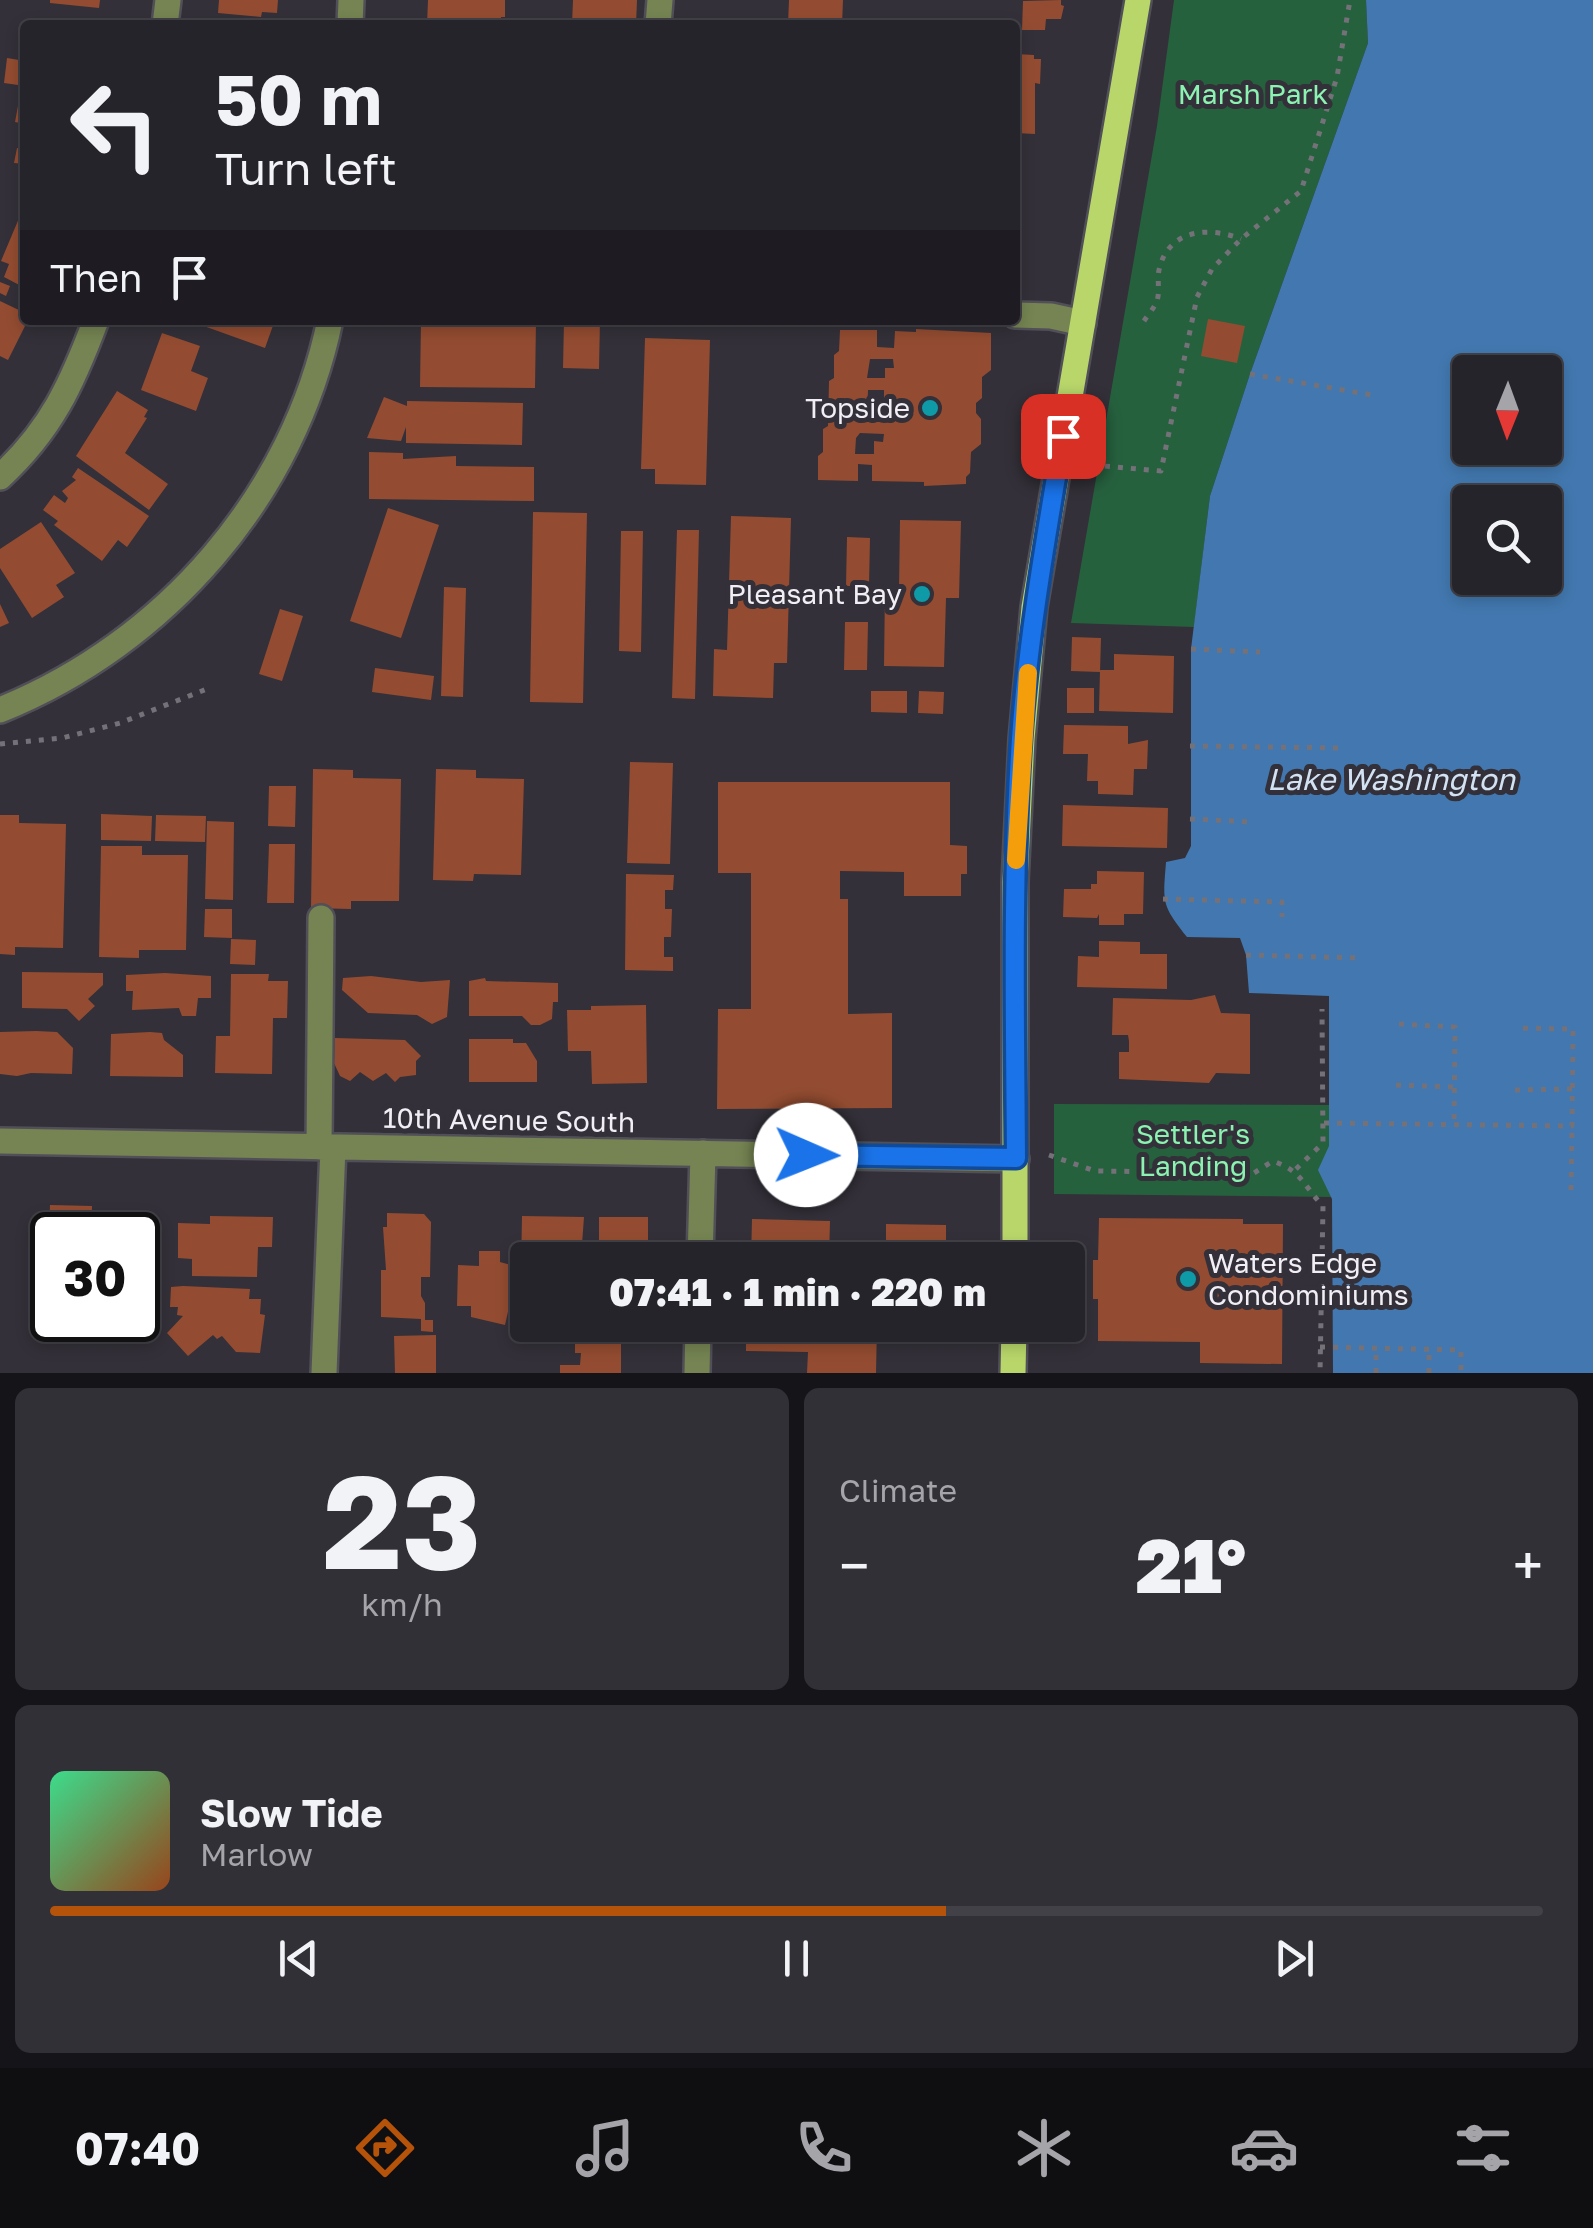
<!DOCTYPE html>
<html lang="en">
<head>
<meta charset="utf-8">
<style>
	:root { --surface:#26242b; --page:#323037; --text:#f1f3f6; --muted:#a4a4a9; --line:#424147; --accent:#b45309 }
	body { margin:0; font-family:"Golos Text",sans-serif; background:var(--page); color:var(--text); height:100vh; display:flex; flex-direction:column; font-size:38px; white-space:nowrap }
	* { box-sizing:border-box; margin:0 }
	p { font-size:32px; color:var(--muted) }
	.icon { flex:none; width:55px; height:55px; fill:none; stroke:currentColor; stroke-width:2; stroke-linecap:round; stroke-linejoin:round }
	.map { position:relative; height:1373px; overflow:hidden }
	.panel { display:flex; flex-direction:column; gap:15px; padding:15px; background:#151418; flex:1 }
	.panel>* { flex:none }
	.top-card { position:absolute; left:20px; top:20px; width:1000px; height:305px; border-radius:10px; box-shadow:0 5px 15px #0003,0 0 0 2px var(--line); background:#26242b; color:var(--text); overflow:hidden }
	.needle { width:65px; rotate:181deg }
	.fabs { position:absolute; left:1452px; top:355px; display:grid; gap:20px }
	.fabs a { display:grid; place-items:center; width:110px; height:110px; border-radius:10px; background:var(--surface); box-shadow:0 5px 15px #0003,0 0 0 2px var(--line); font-size:50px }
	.speed { position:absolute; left:30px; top:1212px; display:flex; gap:20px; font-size:50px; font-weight:700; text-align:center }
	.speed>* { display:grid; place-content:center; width:130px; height:130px; border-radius:50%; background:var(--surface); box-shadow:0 5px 15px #0003,0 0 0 2px var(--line); line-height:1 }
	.speed .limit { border:5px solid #111; border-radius:15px; background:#fff; color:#111 }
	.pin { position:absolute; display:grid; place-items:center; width:85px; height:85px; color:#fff; margin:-42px; border-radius:20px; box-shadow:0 5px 15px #0006 }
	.me { position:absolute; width:110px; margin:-55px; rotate:91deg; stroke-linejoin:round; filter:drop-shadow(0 0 8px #0008) }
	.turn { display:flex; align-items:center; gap:35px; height:210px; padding:0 30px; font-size:45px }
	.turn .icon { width:130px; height:130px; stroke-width:2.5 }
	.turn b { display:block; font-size:70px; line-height:85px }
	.then { display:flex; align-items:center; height:95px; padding:0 30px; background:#0003; gap:20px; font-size:38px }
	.big { font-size:75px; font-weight:800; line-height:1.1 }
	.panel .card { flex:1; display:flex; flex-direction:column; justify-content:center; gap:15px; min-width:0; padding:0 35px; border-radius:15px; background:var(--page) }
	.panel .dial { align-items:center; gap:0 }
	.dial b { font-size:130px; line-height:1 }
	.song { display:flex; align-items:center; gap:30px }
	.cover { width:120px; height:120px; border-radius:15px; background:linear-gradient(135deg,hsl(150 70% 55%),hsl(20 70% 35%)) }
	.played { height:10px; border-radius:5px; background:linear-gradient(90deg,var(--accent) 60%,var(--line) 60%) }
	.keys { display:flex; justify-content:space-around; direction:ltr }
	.heat { display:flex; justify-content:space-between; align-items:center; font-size:55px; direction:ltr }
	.panel .tiles { flex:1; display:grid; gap:15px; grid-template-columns:1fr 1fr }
	.card:last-child { grid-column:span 2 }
	.trip { position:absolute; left:510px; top:1242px; width:575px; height:100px; border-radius:10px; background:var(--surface); box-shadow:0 5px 15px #0003,0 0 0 2px var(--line); font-weight:800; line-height:100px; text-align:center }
	.menu { display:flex; height:160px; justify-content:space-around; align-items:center; background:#0f0e11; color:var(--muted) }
	.menu .icon { width:70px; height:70px }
	.menu .active { color:var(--accent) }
	.menu b { font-size:45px; color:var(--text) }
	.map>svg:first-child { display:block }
	.green { fill:#26613e }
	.water { fill:#4278af; fill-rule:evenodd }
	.building { fill:#934c31; fill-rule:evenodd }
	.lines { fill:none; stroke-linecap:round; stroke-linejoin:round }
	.minor-casing { stroke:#514f57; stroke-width:30 }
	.major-casing { stroke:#514f57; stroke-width:30 }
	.path { stroke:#747179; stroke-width:5; stroke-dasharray:5 8; stroke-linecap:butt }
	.minor { stroke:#758452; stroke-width:25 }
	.major { stroke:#b8d66a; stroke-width:25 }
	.route-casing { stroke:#114b97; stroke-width:25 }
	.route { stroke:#1a73e8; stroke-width:18 }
	.slow { stroke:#f59e0b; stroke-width:18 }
	.culture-dot { fill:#0f9aa8; stroke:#333039; stroke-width:4 }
	.labels { text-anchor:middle; stroke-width:10; stroke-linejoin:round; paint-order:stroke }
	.park-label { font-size:28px; fill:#8bf2b1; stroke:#333039 }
	.poi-label { font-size:28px; fill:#f1eff5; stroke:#333039; text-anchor:end }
	.street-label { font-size:28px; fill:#f1eff5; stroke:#333039 }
	.water-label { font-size:30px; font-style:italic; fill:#d3e2f2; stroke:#333039 }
</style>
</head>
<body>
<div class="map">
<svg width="1593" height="1373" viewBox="0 0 1593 1373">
	<rect width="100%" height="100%" fill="#333039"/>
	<!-- green -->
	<path class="green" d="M1174 0H1366L1368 43 1250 374 1210 496 1194 627 1071 623 1157 126Z
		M1054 1104 1332 1105 1333 1197 1054 1194Z"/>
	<!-- water -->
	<path class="water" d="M1366 0H1593V1373H1333L1332 1199 1318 1170 1329 1146V996L1249 993 1246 955 1240 938 1187 937C1161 904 1163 903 1166 862L1185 858 1191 846V649L1210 496 1250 374 1368 43ZM1470 372H1545V448H1470ZM1470 502H1545V578H1470Z"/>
	<!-- building -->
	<path class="building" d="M50 0H100L99 8 50 3Z
		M219 0H278L277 13 262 12 261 17 218 13Z
		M428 0H505V17H501V25H427Z
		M573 0H637L636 25H572Z
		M789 0H843L842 25H788Z
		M1061 0V5L1064 6 1061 19H1046L1045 30H1022L1023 1Z
		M23 38 25 86 4 83 7 58 19 60Z
		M1015 54 1034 55V59H1041L1040 84 1035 83V134L1015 133Z
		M20 95 25 96V124L15 122Z
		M17 148 25 150V164L14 163Z
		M25 204V288L4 277 9 264 1 261Z
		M0 282 10 286 6 296 0 293Z
		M0 301 23 312 21 316 28 320 8 360 0 356Z
		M1208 319 1245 326 1237 363 1201 356Z
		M187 320H275L265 348Z
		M421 320H536L535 388 420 387Z
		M564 320H600L599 369 563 368Z
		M916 329 991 333V370L982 377V398L976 403V413L981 419V444L971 452 970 473 966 477V484L924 486V482L872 481V465L858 464V481L818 480V456L823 452V429L828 426 829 381 834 378V355L839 351 840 330H877V347L894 348 895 331 916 332ZM870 359H893L894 368H885V378H867ZM868 390H884V422H867ZM860 433 884 434 883 442 874 441V454H855L856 438Z
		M162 333 200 346 191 371 208 378 196 411 141 390Z
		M645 338 710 340 706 485 655 484V469H641Z
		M117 391 148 410 144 417 147 418 125 453 168 484 149 510 76 456Z
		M384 397 407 406V401L523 403 522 445 406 443V427L401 441 367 438Z
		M369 452 403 453V459L456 456V466L534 467V501L369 499Z
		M78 468 149 516 127 547 118 540 102 561 54 525 58 521 43 510 54 495 65 503 68 498 62 491 76 480 72 477Z
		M388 508 439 525 401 638 350 621Z
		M533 512 587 513 583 703 530 702Z
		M731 516 791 518 787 663H774L773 698 713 696 714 649 727 650Z
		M900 520 961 521 959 598H946L944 667 884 666 885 589H899Z
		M41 522 75 573 56 585 64 597 32 618 0 568V549Z
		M677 530H699L695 699 672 698Z
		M621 531H643L641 652 619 651Z
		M847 537 870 538 869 586H846Z
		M444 587 466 588 463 697 441 696Z
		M0 604 9 623 0 627Z
		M280 609 303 616 282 681 259 674Z
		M845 622H868L867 670H844Z
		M1072 637 1101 638 1100 672 1071 671Z
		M1114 654 1174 656 1173 713 1099 711 1100 670H1114Z
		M375 668 434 676 431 700 372 692Z
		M1067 688H1094V713H1067Z
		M871 691H907V713L871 712Z
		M919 691 944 692 943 714 918 713Z
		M1064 725 1128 726V744L1148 740 1147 769H1134L1133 795 1098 794V781H1087L1088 754H1063Z
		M630 762 673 763 670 864 627 863Z
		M313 769 353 770V778L401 779 399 901H351V909L311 908Z
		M436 769 476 770V778L524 779 521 875 474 874 473 881 433 880Z
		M718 782H950V845L967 846V874H961V896H904V872L840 871V899H848V1014L892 1013V1108L717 1109 718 1009H751V873H718Z
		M269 786H296L295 827 268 826Z
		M1063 805 1168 808 1167 848 1062 846Z
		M101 814 152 816 151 841 101 840Z
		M0 815H19V823L66 824 63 948 15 947V955L0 954Z
		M156 815 206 816 205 842 155 841Z
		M207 821 234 822 233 900 205 899Z
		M269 844H295L294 903H267Z
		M101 846H142V855H188L186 950H139V958L99 957Z
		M1097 871 1144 872 1143 914H1124V925H1099V914L1097 918 1063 917 1064 889H1091V884H1097Z
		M626 874 674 875 673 890H665V909H672L671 937H664V957H673V971L625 970Z
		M205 909H232V938L204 937Z
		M231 939 256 940 255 965 230 964Z
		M1099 941 1140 942V954H1167V989L1077 987 1078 956 1099 957Z
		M22 972 103 973V985L88 999 95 1006 79 1021 67 1009 22 1008Z
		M165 973 211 976V998H198L196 1016H182L179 1008 132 1010 133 991H126V975Z
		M231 974H269L268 981H288L287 1018H273L272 1074 215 1073 216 1036H230Z
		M371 976 421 982 450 980 447 1017 432 1024 417 1015 368 1013 342 990 343 978Z
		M485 978 486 981 558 983V1002H553L552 1019 540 1025H531L522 1016H469V981Z
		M1215 995 1221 1013 1250 1014V1074L1216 1073 1209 1083 1119 1079V1052H1129V1041L1128 1035H1112L1113 998 1191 1000Z
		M646 1005 647 1083 592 1084 591 1051H568L567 1010H591V1006Z
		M36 1031 57 1032 73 1048 72 1074 31 1073 17 1076 0 1074V1032Z
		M150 1032 162 1033 164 1040 183 1055V1077L110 1076 111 1034Z
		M335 1038 405 1040 421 1056 416 1061V1075L400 1077 395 1082 386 1073 373 1081 360 1072 350 1081 340 1076 334 1063Z
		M469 1039H513V1043H526L537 1061V1082H469Z
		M50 1205 92 1206 91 1235H49Z
		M387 1213 424 1214 431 1222 430 1277H421V1296L425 1303V1320H433V1332L421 1331V1319L381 1317V1270H386L383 1227H387Z
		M210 1216 273 1217 272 1247H258L257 1277 192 1276V1259L178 1258V1223L210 1224Z
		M522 1216 584 1217 581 1258 528 1260V1321H520Z
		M599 1217H648V1260H611V1254H599Z
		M1099 1218 1243 1219V1224H1283L1282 1364 1200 1363V1342L1098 1341V1299H1093V1260H1098Z
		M752 1219 830 1221 829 1260H751Z
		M886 1224 946 1225V1260H876L877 1246H886Z
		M479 1251H500V1262L518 1267 505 1325 471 1317V1306H457L458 1265 479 1266Z
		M183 1286 250 1289 249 1299H261L260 1314 265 1315 260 1353 236 1352 222 1336 217 1339 213 1335 188 1356 167 1333 183 1316 177 1315 178 1307H170L171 1287Z
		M746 1325H877L876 1373H807L808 1352 746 1351V1339H743V1326Z
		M436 1335V1373H395L394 1336Z
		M575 1338 621 1339V1373H560V1365H580L581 1353H575Z"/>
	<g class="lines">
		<!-- minor casing -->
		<g class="minor-casing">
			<path id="minor" d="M165 25 168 0
				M350 25 351 0
				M658 25 660 0
				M1015 315 1051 316 1083 323
				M0 477C51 430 72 384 96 320
				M0 710C166 643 294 495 330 320
				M0 1141 1016 1159
				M319 1147 321 918
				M700 1260 703 1153
				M324 1373 333 1147
				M697 1373 698 1325"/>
		</g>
		<!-- major casing -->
		<g class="major-casing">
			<path id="major" d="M1015 1260V882L1022 739 1034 607 1138 0
				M1013 1373 1014 1325"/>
		</g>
		<!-- path -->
		<path class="path" d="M1144 321C1148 315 1154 308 1157 301 1160 292 1157 280 1159 270 1168 229 1209 226 1241 239
			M1250 374 1378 396
			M1092 465 1161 471 1197 297 1212 269 1241 239 1301 191 1337 77 1350 0
			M1191 649 1260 652
			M0 744 62 738 120 723 212 687
			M1190 746 1341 748
			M1190 819 1255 822
			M1163 899 1282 902V917
			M1246 955 1361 958
			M1399 1024 1455 1027 1454 1125
			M1396 1085 1454 1087
			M1515 1090 1572 1089
			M1324 1123 1572 1126 1573 1029 1515 1028
			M1049 1155 1095 1171 1254 1173 1273 1161C1303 1172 1302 1184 1323 1206L1320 1373
			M1296 1169 1323 1143 1322 1009
			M1571 1190 1572 1126
			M1320 1347 1461 1350V1373
			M1376 1373V1348
			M1429 1373V1349"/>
		<!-- minor -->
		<use href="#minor" class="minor"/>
		<!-- major -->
		<use href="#major" class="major"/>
	</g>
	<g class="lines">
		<!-- route casing -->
		<g class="route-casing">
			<path id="route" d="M806 1155 1016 1158C1015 1018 1012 878 1021 739 1028 637 1046 537 1063 436"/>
		</g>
		<!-- route -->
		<use href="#route" class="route"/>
		<!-- slow -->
		<path class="slow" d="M1016 860 1028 673"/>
	</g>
	<!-- markers -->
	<g class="culture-dot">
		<circle cx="930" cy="408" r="10"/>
		<circle cx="922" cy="594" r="10"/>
		<circle cx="1188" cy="1279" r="10"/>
	</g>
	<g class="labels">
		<!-- park labels -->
		<g class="park-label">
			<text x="1253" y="104">Marsh Park</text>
			<text x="1193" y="1144">Settler's<tspan x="1193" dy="32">Landing</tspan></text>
		</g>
		<!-- poi labels -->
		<g class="poi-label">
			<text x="910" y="418">Topside</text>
			<text x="902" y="604">Pleasant Bay</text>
			<text x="1208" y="1273" text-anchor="start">Waters Edge<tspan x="1208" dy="32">Condominiums</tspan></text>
		</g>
		<!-- street labels -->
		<g class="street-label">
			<text transform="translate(509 1120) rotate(1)" y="10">10th Avenue South</text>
		</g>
		<!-- water labels -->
		<g class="water-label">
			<text x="1391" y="790">Lake Washington</text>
		</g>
	</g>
</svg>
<div class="fabs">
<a><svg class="needle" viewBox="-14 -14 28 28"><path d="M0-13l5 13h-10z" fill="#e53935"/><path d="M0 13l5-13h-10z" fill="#a4a4a9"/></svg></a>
<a><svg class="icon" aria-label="search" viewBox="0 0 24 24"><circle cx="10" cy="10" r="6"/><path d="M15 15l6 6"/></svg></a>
</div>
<div class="speed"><div class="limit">30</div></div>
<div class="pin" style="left:1063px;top:436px;background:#d93025"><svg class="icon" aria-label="arrive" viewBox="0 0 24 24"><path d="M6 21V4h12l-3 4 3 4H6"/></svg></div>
<svg class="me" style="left:806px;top:1155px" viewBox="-20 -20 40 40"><circle r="19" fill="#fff"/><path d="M0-13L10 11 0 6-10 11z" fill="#1a73e8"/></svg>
<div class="trip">07:41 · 1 min · 220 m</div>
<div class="top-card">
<div class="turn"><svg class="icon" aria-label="left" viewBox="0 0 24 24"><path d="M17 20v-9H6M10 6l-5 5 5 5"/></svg><div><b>50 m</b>Turn left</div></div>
<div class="then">Then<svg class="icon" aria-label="arrive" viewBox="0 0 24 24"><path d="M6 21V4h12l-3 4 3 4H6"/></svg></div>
</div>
</div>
<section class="panel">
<div class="tiles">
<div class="card dial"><b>23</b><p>km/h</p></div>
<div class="card"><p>Climate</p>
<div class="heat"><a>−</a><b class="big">21°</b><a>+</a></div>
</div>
<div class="card">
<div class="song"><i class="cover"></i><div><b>Slow Tide</b><p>Marlow</p></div></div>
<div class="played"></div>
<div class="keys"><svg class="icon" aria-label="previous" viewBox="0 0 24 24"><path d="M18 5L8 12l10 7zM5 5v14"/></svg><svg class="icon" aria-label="pause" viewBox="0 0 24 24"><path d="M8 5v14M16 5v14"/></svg><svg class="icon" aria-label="next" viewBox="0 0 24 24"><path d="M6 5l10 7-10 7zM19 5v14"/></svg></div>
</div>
</div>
</section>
<nav class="menu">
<b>07:40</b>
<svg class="icon active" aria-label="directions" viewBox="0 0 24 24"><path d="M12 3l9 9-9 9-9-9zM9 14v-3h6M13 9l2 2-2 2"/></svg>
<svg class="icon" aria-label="music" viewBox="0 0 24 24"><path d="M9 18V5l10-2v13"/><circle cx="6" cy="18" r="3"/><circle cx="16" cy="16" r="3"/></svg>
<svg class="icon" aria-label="phone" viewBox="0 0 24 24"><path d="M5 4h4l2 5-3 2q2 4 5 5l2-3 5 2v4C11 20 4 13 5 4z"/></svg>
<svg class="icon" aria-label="climate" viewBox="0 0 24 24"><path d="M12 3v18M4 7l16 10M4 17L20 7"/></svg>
<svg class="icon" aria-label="car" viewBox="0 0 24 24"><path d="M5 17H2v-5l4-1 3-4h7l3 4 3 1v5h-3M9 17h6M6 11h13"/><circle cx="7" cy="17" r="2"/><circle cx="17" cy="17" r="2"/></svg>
<svg class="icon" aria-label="filters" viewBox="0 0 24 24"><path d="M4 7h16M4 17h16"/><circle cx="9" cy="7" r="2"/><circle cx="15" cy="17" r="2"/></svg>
</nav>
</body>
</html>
